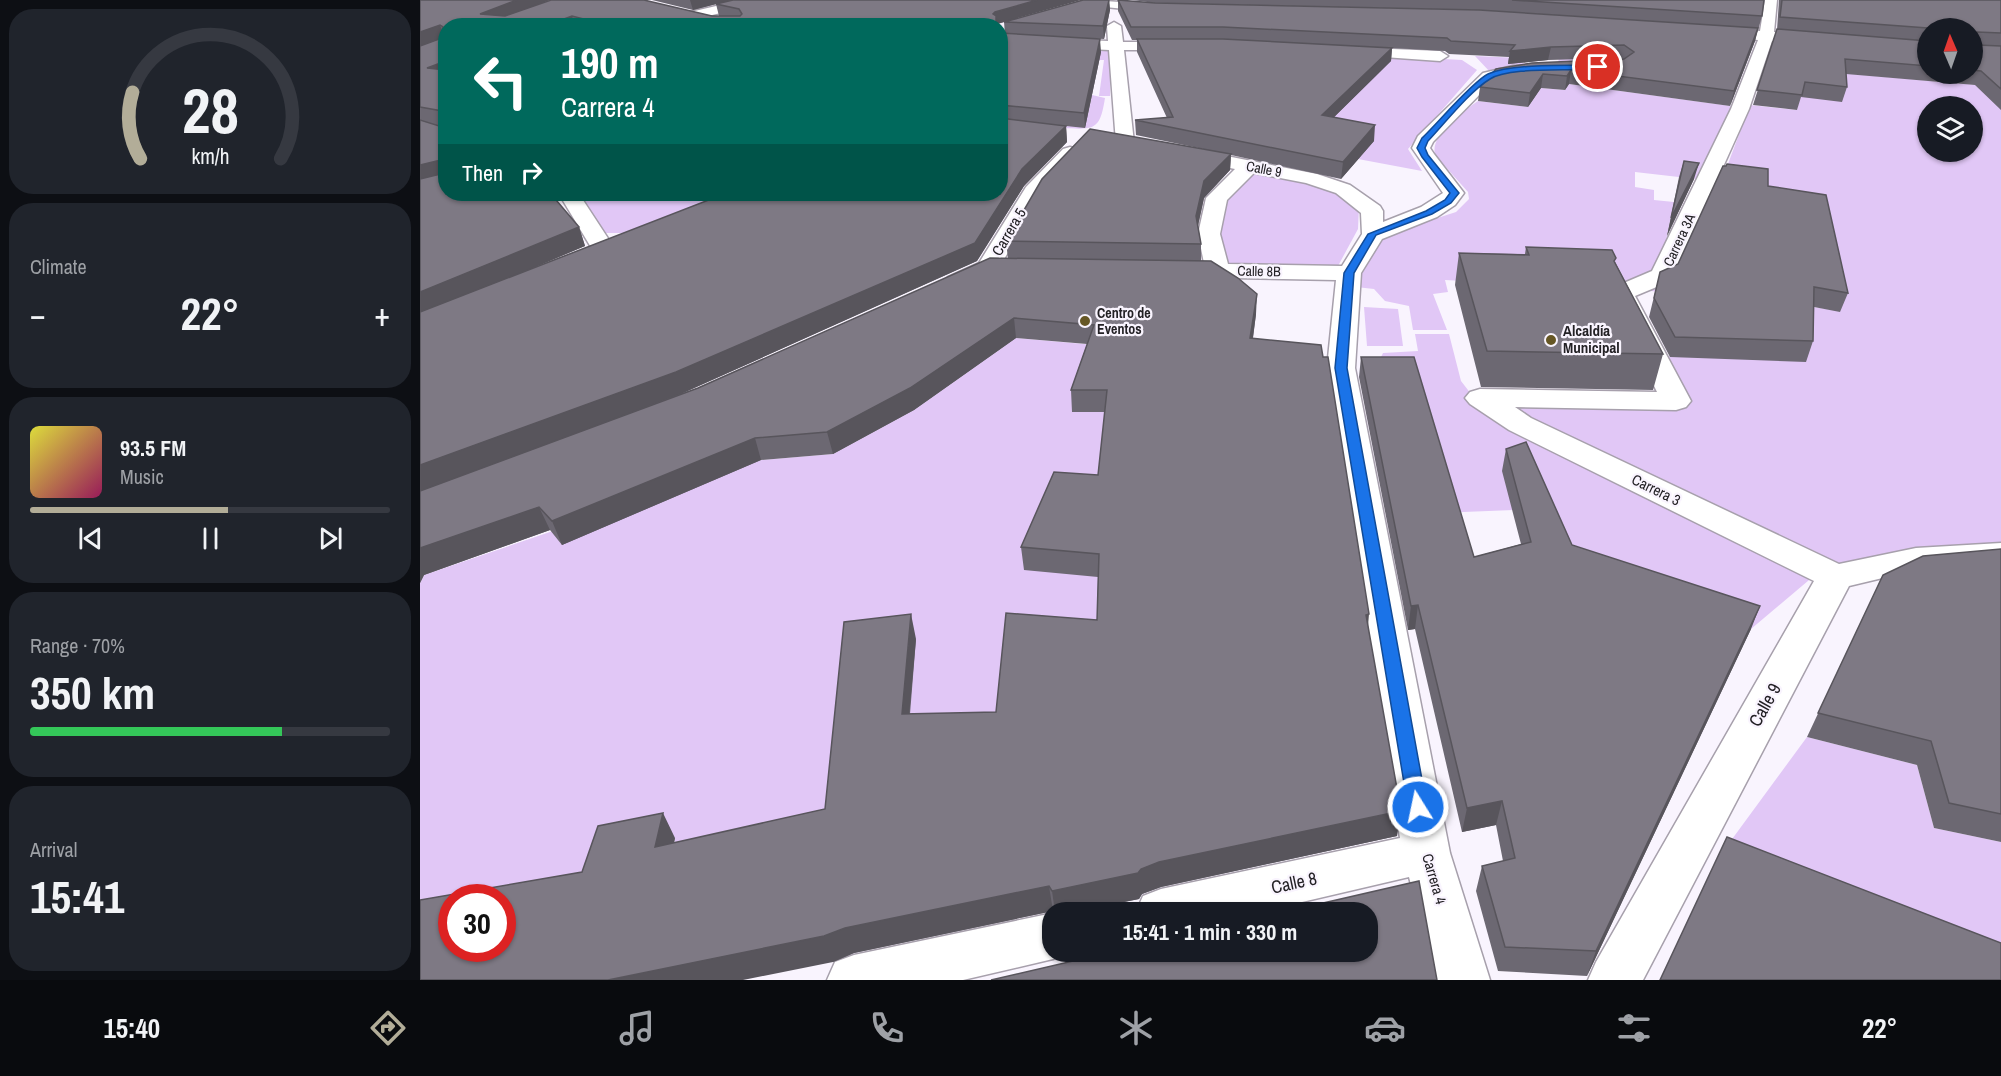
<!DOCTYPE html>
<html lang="en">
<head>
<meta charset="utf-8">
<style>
	:root { --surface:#171b24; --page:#20242c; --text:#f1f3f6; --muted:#9ea1a6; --line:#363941; --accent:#b2ad98 }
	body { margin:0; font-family:"Archivo Narrow",sans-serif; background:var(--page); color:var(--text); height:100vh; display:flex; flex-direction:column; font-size:22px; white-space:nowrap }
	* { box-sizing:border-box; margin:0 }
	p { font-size:20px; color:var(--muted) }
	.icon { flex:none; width:33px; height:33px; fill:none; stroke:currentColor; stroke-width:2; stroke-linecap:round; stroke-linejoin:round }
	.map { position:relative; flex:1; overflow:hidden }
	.drawer { display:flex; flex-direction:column; gap:9px; padding:9px; background:#0d0f14; width:420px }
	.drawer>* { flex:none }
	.top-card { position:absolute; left:18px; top:18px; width:570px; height:183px; border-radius:24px; box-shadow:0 2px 4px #0004; background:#00695c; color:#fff; overflow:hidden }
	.needle { width:39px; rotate:358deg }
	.controls { position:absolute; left:1497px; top:18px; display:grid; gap:12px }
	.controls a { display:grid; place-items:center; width:66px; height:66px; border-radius:50%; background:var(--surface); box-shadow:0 2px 4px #0004; font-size:30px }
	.speed { position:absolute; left:18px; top:884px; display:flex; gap:12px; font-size:30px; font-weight:700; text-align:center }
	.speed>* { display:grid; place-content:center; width:78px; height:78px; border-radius:50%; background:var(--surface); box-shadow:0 2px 4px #0004; line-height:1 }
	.speed .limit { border:9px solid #d22; background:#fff; color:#111 }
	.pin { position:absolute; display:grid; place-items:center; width:51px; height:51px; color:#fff; margin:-26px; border:3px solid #fff; border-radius:50%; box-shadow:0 2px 6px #0007 }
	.me { position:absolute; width:66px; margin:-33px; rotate:350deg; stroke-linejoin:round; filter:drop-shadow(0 0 4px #0008) }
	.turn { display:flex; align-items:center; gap:21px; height:126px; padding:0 24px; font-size:27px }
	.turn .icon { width:78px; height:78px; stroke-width:2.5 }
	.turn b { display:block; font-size:42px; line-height:51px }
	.then { display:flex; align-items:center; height:57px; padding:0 24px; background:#0003; gap:12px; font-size:22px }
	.big { font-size:45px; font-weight:700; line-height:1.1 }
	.drawer .card { flex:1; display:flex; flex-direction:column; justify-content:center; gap:9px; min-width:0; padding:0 21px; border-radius:24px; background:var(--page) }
	.drawer .dial { align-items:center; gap:0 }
	.dial svg { height:156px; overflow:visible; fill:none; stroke:var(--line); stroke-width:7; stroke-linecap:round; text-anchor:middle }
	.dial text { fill:var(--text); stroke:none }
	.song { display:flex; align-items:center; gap:18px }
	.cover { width:72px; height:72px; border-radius:9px; background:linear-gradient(135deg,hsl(60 70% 55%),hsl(330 70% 35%)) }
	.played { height:6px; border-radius:3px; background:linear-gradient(90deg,var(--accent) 55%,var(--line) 55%) }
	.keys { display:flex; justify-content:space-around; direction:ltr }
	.heat { display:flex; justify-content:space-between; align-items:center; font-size:33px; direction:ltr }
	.charge { height:9px; border-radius:4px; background:linear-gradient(90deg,#34c759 70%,var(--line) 0) }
	.trip { position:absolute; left:622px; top:902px; width:336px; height:60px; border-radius:24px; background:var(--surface); box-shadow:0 2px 4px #0004; font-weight:700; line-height:60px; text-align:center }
	.tabs { display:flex; height:96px; justify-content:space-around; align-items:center; background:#090b0e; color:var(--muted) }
	.tabs .icon { width:42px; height:42px }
	.tabs .active { color:var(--accent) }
	.tabs b { font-size:27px; color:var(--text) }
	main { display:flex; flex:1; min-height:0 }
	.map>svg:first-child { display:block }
	.green { fill:#e1c7f6; fill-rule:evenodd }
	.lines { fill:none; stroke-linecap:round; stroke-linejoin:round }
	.minor-casing { stroke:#a7a0ac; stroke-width:3 }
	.minor { fill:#fff; fill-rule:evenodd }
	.wall { fill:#6c6872; fill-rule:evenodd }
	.shaded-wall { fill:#58555c }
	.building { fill:#7e7984; stroke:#58555c; stroke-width:1.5; fill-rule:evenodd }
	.route { fill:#1a73e8; stroke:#114b97; stroke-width:1.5 }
	.poi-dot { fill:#665725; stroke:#f9f4fe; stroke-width:2 }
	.labels { text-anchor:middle; stroke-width:4.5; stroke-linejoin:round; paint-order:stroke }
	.far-street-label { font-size:14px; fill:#232125; stroke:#f9f4fe }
	.far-poi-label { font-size:14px; font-weight:bold; fill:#232125; stroke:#f9f4fe; text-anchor:start }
	.street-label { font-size:15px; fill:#232125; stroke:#f9f4fe }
	.poi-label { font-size:15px; font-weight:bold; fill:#232125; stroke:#f9f4fe; text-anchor:start }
	.near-street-label { font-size:18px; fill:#232125; stroke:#f9f4fe }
</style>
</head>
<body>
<main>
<section class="drawer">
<div class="card dial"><svg viewBox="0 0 100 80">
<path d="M14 69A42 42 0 1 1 86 69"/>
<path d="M14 69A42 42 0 0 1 10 35" stroke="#b2ad98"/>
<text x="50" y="56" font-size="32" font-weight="700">28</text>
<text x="50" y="72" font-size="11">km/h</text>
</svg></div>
<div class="card"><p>Climate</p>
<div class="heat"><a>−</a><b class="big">22°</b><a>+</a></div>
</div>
<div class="card">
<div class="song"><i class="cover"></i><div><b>93.5 FM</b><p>Music</p></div></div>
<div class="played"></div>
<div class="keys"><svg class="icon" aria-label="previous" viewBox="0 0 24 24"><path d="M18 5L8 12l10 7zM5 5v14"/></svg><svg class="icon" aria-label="pause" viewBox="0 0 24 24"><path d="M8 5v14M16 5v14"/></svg><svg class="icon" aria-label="next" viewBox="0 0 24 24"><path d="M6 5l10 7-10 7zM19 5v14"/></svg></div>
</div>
<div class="card"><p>Range · 70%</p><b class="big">350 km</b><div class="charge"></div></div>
<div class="card"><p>Arrival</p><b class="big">15:41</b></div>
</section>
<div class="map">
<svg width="1581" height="980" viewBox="0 0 1581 980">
	<rect width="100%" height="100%" fill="#f9f4fe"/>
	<!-- green -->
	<path class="green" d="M1142 23 1186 52 1177 62 1071 73 1055 56 1101 58 1100 63 1138 66Z
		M652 44 691 47 690 96H679L684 60H672Z
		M932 54 1042 60 1057 70 988 149 1002 171 938 159 901 130 928 103Z
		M1421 73 1581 87V549L1413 569 1113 424 1078 401 1264 405 1242 356 1386 361 1387 306 1420 311 1302 180 1330 105 1377 110 1380 96ZM1508 106H1552V152H1508Z
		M1149 84 1311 106 1285 180 1215 172V187L1234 190V200L1254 202 1246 241 1275 245 1266 293 1025 280 1028 292 1013 294 1027 330H993L989 306 965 301 954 289 936 287 939 272 965 235 1036 212 1049 199 1048 192 1015 155C1010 134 1042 112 1058 101L1108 107 1121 88 1145 90Z
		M672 95 685 98C680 129 676 130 644 128L638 118 668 114Z
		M833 171C872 179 904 184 939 206L938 229 918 266 803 265 796 235 804 198Z
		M160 194H316L216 233H185Z
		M944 307 978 309 983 346H947Z
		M995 334H1029L1041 381 1058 403 1395 575 1331 629 1146 568 1121 509 968 515 955 369 963 353 998 351Z
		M596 338 675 345 653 412H701L681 577 678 644 580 737 413 835 247 873 255 839 176 897H32L0 928V583L4 575 341 460 413 454 494 410Z
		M1387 737 1497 765 1514 828 1581 842V980L1296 861Z"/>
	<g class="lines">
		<!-- minor casing -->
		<g class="minor-casing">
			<path id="minor" d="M322 0H344L343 3 271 20 264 16 266 13Z
				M671 0 742 5 749 9 742 13 676 6 671 5Z
				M1345 0H1357L1354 32 1398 36 1405 40 1398 44 1352 41 1329 109 1254 276 1251 281 1215 296 1271 401 1266 407 1256 410 1095 407 1111 418 1419 564 1496 548 1581 543V565L1496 570 1429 586 1223 980H1168L1176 962 1394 581 1089 430 1050 404 1045 398 1050 392 1060 389 1237 392 1189 293 1192 288 1232 271 1311 109 1338 40 1291 36 1284 32 1291 28 1340 31Z
				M694 22 701 26 703 42H760L767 46 760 50H704L714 143 712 147H698L696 143 689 50 580 44V36L688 41 687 26Z
				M926 47 1020 51 1028 56 1020 61 921 54 919 51Z
				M1115 65 1123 70 1121 73 1074 80 1013 142 1010 148 1014 154 1044 193 1035 205 1017 217 962 239 941 273 935 368 1030 853 1070 980H1016L989 877 839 912H716L723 896 741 889 980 838 907 368 916 280 762 277 754 275 750 270 754 265 784 263 778 234 786 198 815 169 759 158 756 154 759 150 766 148 897 174 930 185 960 206 963 211V222L1001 207 1023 193 992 148 998 136 1063 73 1093 66ZM834 173 886 183 916 193 941 213 942 234 922 266 808 264 800 234 807 200Z
				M650 147 657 149 660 153 622 194 576 273 546 287 537 289 528 287 525 282 528 277 559 263 606 187 643 149Z
				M139 194H159L195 249 191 254 183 256 175 254Z
				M633 913V951H652L633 959 543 980H407L415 962 434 955Z"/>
		</g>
		<!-- minor -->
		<use href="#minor" class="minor"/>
	</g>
	<!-- wall -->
	<path class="wall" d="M0 0 299 16 296 4 273 10 232 0H312L598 18 663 0H689L690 10 684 39 642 37 681 52 665 128 646 126 647 142 604 186 557 261 263 393 278 388 588 259 586 241 788 150 716 135 715 120 747 118 717 52V40H712L698 11V0L735 3 1269 24 1057 10 735 3 712 0H1344L1342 16 1335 41 1310 106 1149 84 1145 90 1121 88 1108 107 1058 101 1060 87 1076 69 1202 59 1201 58 1128 60 1088 64 1089 57 1029 54 1025 51 972 48 971 61 914 117 954 141 921 179 811 155 810 170 784 198 778 226 781 244V261L836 314 833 338 948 625 977 836 741 887 722 894 719 899 654 912H633V911L434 953 413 962 162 872 255 838 254 843 405 809 496 639 490 714 576 712 677 620 678 577 604 570 601 547 678 475 685 412H652L651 390 667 344 596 338 494 410 413 454 341 460 142 545 130 530 4 575 0 583ZM584 22 585 34 580 33V194L110 269 165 246 159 227 26 194V26H577V24Z
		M1359 0H1581V110L1555 85 1426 74 1427 87 1422 102 1381 97 1377 110 1333 105 1357 30ZM1508 28H1552V74H1508Z
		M1264 161 1274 179 1247 236 1259 177Z
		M1348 186 1428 293 1420 312 1394 307 1393 341 1386 362 1250 357 1229 317 1240 272 1258 264Z
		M1106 247 1195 262 1243 354 1233 390 1061 387 1035 285 1039 253 1105 254Z
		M941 357 1054 557 1101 544 1082 471 1086 449 1152 545 1331 629 1167 976 1078 971 1056 891 1062 866 1083 861 1076 825 1042 832 995 629 988 630 939 377Z
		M1581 549V842L1514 828 1497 765 1387 737 1463 575Z"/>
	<!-- shaded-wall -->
	<path class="shaded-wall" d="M97 0H130L67 26 60 14Z
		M270 0H312L273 10Z
		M617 0H661L577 24V26H576L573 14 575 12Z
		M689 0 690 10 684 39 683 26Z
		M152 16 155 26H125Z
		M20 25 25 38 0 47V32Z
		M1338 28 1335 41 1310 106 1314 91Z
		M680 39 681 52 665 128 664 113Z
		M1131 47 1128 60 1088 64 1090 51Z
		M972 48 971 61 901 130 902 115Z
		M26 61V77L7 68Z
		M1151 70 1149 84 1145 90 1147 76Z
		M1123 74 1121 88 1108 107 1110 93Z
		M955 125 954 141 921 179 923 162Z
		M646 126 647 142 604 186 557 261 263 393 0 492V465L602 169Z
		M811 154 810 170 784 198 776 234V216L784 181Z
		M21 160 26 177 0 183V165Z
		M1279 163 1274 179 1247 236 1251 218Z
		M159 227 165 246 0 316V292Z
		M837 294 836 314 830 359V338Z
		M594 318 596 338 494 410 413 454 407 432Z
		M335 438 341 460 142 545 132 521Z
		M119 507 130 530 4 575 0 583V548Z
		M998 605 995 629 988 630 991 606Z
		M1340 606 1331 629 1167 976 1176 951Z
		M491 614 496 639 487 739 482 714Z
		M949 614 947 638 946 615Z
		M1082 801 1076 825 1042 832 1047 808Z
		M981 811 977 836 741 887 722 894 719 899 654 912H635L632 891 721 869 739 862Z
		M243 813 255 838 247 873 235 847Z
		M629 886 633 911 434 953 413 962 323 980H188L425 928Z"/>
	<!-- building -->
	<path class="building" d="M0 0H97L60 14 85 16 131 0H224L292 16H320L322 14 319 9 296 4 313 0H617L575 12 573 14 576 16V26H191L152 16 125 26H26V61L7 68 26 70V194H131L159 227 0 292V179L21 174V160L0 165V120L19 126 22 123V111L0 107V46L22 38 23 27 20 25 0 32Z
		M663 0H689L683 26 584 22Z
		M698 0 735 3 1059 10 1338 28 1314 91 1151 70 1147 76 1123 74 1110 93 1060 87 1076 69 1112 63 1204 59 1214 52 1204 45 1131 47 1090 51 1095 45 1031 41 1027 38 803 27H711Z
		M1092 0H1344L1342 16Z
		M1362 0H1581V33L1557 32 1555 34V43L1557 45 1581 46V89L1561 71 1552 70V28H1508L1360 17Z
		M1357 29 1508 41V66L1425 59 1427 87 1385 82 1382 95 1337 90Z
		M580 33 680 39 664 113 580 105Z
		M717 39H803L972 48 902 115 955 125 923 162 715 120 753 117Z
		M580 118 646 126 602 169 555 243 256 372 0 465V312L304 194H580Z
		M670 129 811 154 784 181 776 216 781 244 586 241 622 179Z
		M1264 161 1279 163 1251 218Z
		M1307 164 1348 169V186L1406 195 1428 293 1394 287 1393 341 1255 337 1234 298 1240 272 1258 264 1303 166H1306Z
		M1106 247 1192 250 1196 258 1194 261 1243 354 1067 351 1039 253 1109 255Z
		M570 258 791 261 818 278 837 294 830 338 901 345 903 357H908L949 614 946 615 981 811 739 862 721 869 718 873 632 891 629 886 425 928 404 936 188 980H0V900L162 872 178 826 243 813 235 847 405 809 424 622 491 614 482 714 576 712 586 613 677 620 679 554 601 547 634 472 678 475 687 390H651L674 325 594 318 490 388 407 432 335 438 132 521 119 507 0 548V491L278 388ZM32 897H82V948H32Z
		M941 357H994L1054 557 1111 542 1086 449 1106 442 1152 545 1340 606 1176 951 1085 947 1062 866 1095 858 1082 801 1047 808 998 605 991 606Z
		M1581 549V814L1529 803 1511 741 1398 713 1463 575 1503 556Z
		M1307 837 1581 943V980H1240Z
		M999 881 1017 980H571L696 951H948V912H864Z"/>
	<!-- route -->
	<path class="route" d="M1178 65 1180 68C1153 72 1091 66 1070 79 1050 91 1025 123 1008 141L1005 148 1008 155 1039 193 1031 203 1012 214 956 235 934 273 927 368 1007 807 1005 813 998 815 991 813 988 807 915 368 924 273 948 234 1006 211 1025 200 1030 193 1002 157 997 148 1002 138C1016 125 1053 81 1068 74 1093 63 1149 66 1178 65Z"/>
	<!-- markers -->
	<g class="poi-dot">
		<circle cx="665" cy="321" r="6"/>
		<circle cx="1131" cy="340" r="6"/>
	</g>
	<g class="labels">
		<!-- far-street labels -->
		<g class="far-street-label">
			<text transform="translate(844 169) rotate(11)" y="5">Calle 9</text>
			<text transform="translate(1259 240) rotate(-65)" y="5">Carrera 3A</text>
			<text transform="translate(839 271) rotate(1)" y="5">Calle 8B</text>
		</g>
		<!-- far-poi labels -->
		<g class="far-poi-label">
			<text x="677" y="318">Centro de<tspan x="677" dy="16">Eventos</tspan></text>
		</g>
		<!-- street labels -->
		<g class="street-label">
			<text transform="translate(589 232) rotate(-60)" y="5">Carrera 5</text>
			<text transform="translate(1236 490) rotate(26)" y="5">Carrera 3</text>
			<text transform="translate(1014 879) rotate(74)" y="5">Carrera 4</text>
		</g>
		<!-- poi labels -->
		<g class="poi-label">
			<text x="1143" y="336">Alcaldía<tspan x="1143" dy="17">Municipal</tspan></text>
		</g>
		<!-- near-street labels -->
		<g class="near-street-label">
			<text transform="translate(1345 705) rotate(-61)" y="6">Calle 9</text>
			<text transform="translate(874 883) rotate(-12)" y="6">Calle 8</text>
		</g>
	</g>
</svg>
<div class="controls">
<a><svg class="needle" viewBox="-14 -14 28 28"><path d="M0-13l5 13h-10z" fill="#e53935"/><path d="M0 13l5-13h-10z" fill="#9ea1a6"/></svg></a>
<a><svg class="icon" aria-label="layers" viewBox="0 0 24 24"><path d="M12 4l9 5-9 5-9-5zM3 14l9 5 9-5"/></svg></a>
</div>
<div class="speed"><div class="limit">30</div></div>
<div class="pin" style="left:1178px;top:67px;background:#d93025"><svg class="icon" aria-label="arrive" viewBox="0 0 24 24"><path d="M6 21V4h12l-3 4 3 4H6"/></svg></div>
<svg class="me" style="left:998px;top:807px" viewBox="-20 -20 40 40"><circle r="17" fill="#1a73e8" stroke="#fff" stroke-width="3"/><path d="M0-11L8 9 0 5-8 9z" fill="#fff"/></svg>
<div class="trip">15:41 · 1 min · 330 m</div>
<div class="top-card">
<div class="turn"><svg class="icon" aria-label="left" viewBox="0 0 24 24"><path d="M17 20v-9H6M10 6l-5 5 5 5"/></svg><div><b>190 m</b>Carrera 4</div></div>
<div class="then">Then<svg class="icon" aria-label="right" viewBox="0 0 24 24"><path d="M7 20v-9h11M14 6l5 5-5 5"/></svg></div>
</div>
</div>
</main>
<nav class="tabs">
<b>15:40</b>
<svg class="icon active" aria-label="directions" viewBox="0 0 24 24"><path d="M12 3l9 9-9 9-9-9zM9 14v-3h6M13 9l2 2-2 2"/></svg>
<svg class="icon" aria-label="music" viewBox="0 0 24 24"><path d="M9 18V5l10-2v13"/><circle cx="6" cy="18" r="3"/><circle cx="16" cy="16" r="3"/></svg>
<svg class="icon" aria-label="phone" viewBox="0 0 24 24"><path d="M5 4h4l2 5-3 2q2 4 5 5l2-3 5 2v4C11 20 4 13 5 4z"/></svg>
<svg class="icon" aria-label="climate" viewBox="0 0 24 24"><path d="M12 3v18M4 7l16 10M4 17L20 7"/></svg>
<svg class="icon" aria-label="car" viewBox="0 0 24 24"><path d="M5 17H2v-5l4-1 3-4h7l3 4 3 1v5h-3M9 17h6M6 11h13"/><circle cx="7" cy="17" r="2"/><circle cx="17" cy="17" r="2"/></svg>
<svg class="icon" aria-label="filters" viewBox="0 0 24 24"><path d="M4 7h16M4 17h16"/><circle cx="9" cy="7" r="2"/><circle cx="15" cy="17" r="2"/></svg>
<b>22°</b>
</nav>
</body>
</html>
